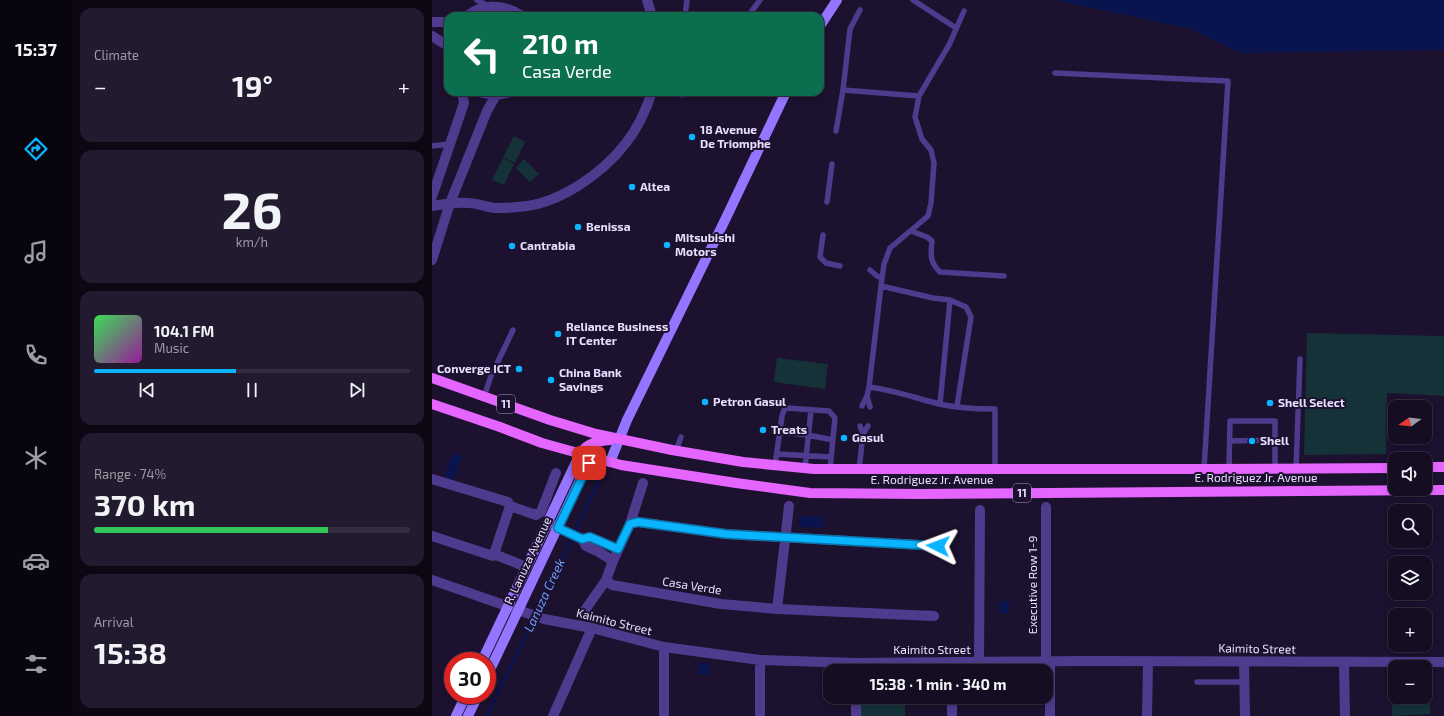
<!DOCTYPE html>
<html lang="en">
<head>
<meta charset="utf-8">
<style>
	:root { --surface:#150d22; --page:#221b2f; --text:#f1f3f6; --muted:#9d9ca5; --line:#342d40; --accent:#0ab4ff }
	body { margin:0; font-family:"Exo 2",sans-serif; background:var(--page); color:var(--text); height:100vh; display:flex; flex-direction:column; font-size:15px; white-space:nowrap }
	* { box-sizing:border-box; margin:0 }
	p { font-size:13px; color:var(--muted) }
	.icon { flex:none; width:22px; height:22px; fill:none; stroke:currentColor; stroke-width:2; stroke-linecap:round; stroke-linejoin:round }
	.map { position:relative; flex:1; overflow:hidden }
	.side { display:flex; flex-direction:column; gap:8px; padding:8px; background:#0c0713; width:360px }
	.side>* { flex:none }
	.guide { position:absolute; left:12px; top:12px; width:380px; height:84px; border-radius:12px; box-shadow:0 2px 6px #0003,0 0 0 1px var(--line); background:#0b6e4f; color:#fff; overflow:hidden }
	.needle { width:26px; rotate:255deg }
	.tools { position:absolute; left:956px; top:400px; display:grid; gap:8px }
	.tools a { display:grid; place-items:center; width:44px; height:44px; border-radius:8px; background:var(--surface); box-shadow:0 2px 6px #0003,0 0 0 1px var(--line); font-size:20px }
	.speed { position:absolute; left:12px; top:652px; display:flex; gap:8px; font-size:20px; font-weight:700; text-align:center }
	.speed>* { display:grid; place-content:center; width:52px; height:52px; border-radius:50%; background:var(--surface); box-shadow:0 2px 6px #0003,0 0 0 1px var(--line); line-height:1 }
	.speed .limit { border:6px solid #d22; background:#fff; color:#111 }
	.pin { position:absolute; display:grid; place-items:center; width:34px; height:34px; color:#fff; margin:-17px; border-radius:8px; box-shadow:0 2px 6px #0006 }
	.me { position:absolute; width:44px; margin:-22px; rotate:273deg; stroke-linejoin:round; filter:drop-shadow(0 0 3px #0008) }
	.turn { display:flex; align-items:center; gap:14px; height:84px; padding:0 12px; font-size:18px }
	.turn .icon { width:52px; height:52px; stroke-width:2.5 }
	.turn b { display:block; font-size:28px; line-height:34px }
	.big { font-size:30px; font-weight:700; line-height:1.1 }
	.side .tile { flex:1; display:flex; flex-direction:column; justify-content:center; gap:6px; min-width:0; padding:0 14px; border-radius:12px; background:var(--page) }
	.side .dial { align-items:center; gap:0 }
	.dial b { font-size:52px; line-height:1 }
	.song { display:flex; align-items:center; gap:12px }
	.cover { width:48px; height:48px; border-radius:6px; background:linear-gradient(135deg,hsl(130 70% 55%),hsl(300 70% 35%)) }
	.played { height:4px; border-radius:2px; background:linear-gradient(90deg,var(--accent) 45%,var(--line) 45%) }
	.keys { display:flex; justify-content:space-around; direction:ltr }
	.heat { display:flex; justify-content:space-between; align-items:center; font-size:22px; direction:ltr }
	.charge { height:6px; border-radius:3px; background:linear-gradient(90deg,#34c759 74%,var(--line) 0) }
	.trip { position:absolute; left:391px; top:664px; width:230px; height:40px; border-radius:12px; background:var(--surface); box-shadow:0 2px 6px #0003,0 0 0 1px var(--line); font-weight:700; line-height:40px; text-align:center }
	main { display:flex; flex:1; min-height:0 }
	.tab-bar { display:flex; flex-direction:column; width:72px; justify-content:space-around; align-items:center; background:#08050e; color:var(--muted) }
	.tab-bar .icon { width:28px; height:28px }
	.tab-bar .active { color:var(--accent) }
	.tab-bar b { font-size:18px; color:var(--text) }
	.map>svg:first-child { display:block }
	.green { fill:#143238 }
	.water { fill:#09144f }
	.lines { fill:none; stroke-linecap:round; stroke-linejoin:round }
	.stream { stroke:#09144f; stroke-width:3 }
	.lane { stroke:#4f3b8e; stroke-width:5.5 }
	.street { stroke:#4f3b8e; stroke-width:10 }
	.secondary { stroke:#9575ff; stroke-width:10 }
	.primary { stroke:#e565ff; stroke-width:10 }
	.route-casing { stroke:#0675a6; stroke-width:10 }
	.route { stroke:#0ab4ff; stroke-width:7 }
	.poi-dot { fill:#0ab4ff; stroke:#1c112e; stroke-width:1.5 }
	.labels { text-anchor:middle; stroke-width:4; stroke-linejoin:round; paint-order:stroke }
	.shield { fill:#1c112e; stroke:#aca0c0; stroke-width:1 }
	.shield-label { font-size:11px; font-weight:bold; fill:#e9deff }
	.poi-label { font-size:12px; font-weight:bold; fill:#e9deff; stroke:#1c112e; text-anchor:start }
	.street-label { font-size:12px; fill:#e9deff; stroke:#1c112e }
	.water-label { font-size:13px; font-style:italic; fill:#6c9cff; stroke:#1c112e }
</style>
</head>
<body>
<main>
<nav class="tab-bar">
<b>15:37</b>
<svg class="icon active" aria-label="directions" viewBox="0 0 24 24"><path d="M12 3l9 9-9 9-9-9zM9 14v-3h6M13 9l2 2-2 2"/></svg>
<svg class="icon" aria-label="music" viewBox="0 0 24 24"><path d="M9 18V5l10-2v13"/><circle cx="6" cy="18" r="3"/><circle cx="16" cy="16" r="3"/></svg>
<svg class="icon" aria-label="phone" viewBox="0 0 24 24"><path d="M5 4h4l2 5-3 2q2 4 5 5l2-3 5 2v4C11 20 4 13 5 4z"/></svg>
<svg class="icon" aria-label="climate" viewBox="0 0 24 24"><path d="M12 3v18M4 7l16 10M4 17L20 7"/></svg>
<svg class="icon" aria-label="car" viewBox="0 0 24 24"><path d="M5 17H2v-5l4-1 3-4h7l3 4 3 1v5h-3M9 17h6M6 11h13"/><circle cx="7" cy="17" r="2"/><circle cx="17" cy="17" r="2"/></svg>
<svg class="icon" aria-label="filters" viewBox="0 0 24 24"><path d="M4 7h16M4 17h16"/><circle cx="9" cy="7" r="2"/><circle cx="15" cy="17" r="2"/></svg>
</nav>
<section class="side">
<div class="tile"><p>Climate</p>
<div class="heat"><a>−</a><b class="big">19°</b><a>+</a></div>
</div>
<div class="tile dial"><b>26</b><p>km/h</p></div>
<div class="tile">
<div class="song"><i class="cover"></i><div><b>104.1 FM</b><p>Music</p></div></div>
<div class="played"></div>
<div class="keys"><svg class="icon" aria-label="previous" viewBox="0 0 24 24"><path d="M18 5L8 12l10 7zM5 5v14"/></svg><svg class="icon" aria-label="pause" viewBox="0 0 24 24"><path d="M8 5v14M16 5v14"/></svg><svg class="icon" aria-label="next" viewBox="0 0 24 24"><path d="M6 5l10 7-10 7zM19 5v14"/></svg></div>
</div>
<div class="tile"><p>Range · 74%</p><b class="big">370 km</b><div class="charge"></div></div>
<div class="tile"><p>Arrival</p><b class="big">15:38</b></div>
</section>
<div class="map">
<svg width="1012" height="716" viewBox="0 0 1012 716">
	<rect width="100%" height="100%" fill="#1c112e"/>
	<!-- green -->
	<path class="green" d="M82 136 93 142 83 163 71 157Z
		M71 158 82 164 72 185 60 180Z
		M92 159 107 174 98 182 84 168Z
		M875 333 1012 336V396L955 393 954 454 872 455Z
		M345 358 396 364 393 389 342 382Z
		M959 670H963V697H993V670H999L998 714 960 716Z
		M429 697H473V716H429Z"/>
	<!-- water -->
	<path class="water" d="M622 0H1012V50L808 53 759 29Z
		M21 453 30 457 21 480 12 476Z
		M367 516 391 517V528L367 527Z
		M567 601H577V613L568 614Z
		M266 663H277V674H266Z"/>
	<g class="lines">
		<!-- stream -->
		<path class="stream" d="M55 716 100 623 170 474"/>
		<!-- lane -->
		<path class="lane" d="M45 0 56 6
			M481 0 524 28
			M253 16 255 0
			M287 16 288 14
			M316 16 328 0
			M623 73 796 81 772 469
			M411 90 487 96
			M250 95V92
			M404 131 411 90 418 29 428 10
			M0 146 17 144
			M395 202 400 164
			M479 231 495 237 500 241C499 255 497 261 508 272L572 276
			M391 235 388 257 394 263 408 266
			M450 278 452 264 458 248 496 216 499 203 502 163 499 150 490 139 483 117 487 96 517 45 532 11
			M449 286 501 298 518 300 508 404
			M518 300 534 307 539 317 525 406
			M437 387C461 390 484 398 507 404 525 408 545 409 563 409V469
			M435 396 438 407
			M52 397 59 376 81 330
			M430 406 435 396 437 387 450 278 445 276 438 270
			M428 426 431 434
			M348 432 376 435 401 440
			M798 441 842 440
			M244 451 249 437
			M345 454 399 457
			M343 465 350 416 352 410 355 408 397 411 403 418 398 469
			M373 468 379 410
			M797 469 798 421H843V469
			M864 469 868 359
			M427 470 431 434 436 426
			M765 682H812"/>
		<!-- street -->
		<path class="street" d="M215 0 220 16
			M35 16C52 3 72 4 90 16
			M0 22H16
			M0 36 16 46
			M46 92 64 95 79 92
			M0 197 32 103 30 92
			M0 206C12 204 24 202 36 203 45 203 54 207 63 208 70 208 78 208 84 207 125 206 170 174 194 143 206 128 214 110 220 92
			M0 260 18 203 55 111 64 95
			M0 479 76 502 78 506 62 554 61 556 0 536
			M78 506 104 515 109 512 124 473
			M614 507V662
			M116 523 150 539 154 546 167 552 181 561
			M198 524 206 522 294 534 507 546
			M150 539 158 537 186 549
			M62 554 94 567
			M0 580 112 619 160 628 232 647 328 660 424 663 654 661 1012 662
			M174 580 180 585 289 604 345 609 502 616
			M345 609 357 506
			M153 610 174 580 181 561 198 524 211 483
			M232 647V716
			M328 660V716
			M547 662 548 510
			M618 662V716
			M812 662 813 716
			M912 662 913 716
			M424 697V716
			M520 697V716
			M121 716 160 628
			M715 716 716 661"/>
		<!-- secondary -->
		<path class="secondary" d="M388 26 405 0
			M178 462 195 420 293 220 354 92
			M50 661 148 454
			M55 676 159 457
			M24 716 34 695
			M36 716 46 695"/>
		<!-- primary -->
		<path class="primary" d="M0 378 118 420 164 434 240 450 311 462 382 469H772L963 468
			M0 404 68 427 110 443 189 465 304 483 378 493 488 494 1012 490
			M148 454C155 443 166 441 178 440
			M993 467H1012"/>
	</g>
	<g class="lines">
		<!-- route casing -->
		<g class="route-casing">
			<path id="route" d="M157 463 126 528 150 539 158 537 186 549 198 524 206 522 294 534 506 546"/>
		</g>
		<!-- route -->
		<use href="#route" class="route"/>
	</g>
	<!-- markers -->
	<g class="poi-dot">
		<circle cx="260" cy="137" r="4"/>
		<circle cx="200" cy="187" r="4"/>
		<circle cx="146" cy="227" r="4"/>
		<circle cx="235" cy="245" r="4"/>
		<circle cx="80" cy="246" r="4"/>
		<circle cx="126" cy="334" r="4"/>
		<circle cx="87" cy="369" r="4"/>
		<circle cx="119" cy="380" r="4"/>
		<circle cx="273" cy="402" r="4"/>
		<circle cx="838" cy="403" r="4"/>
		<circle cx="331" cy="430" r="4"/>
		<circle cx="412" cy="438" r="4"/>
		<circle cx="820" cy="441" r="4"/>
	</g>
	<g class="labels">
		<!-- shield labels -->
		<g class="shield">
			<rect x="65" y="395" width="18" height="18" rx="3"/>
			<rect x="581" y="484" width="18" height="18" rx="3"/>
		</g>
		<g class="shield-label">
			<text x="74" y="408">11</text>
			<text x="590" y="497">11</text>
		</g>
		<!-- poi labels -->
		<g class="poi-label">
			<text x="268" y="134">18 Avenue<tspan x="268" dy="14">De Triomphe</tspan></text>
			<text x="208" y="191">Altea</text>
			<text x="154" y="231">Benissa</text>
			<text x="243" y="242">Mitsubishi<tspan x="243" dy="14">Motors</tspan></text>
			<text x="88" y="250">Cantrabia</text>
			<text x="134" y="331">Reliance Business<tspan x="134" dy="14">IT Center</tspan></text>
			<text x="79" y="373" text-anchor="end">Converge ICT</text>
			<text x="127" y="377">China Bank<tspan x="127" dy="14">Savings</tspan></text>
			<text x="281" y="406">Petron Gasul</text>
			<text x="846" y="407">Shell Select</text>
			<text x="339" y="434">Treats</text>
			<text x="420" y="442">Gasul</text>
			<text x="828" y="445">Shell</text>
		</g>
		<!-- street labels -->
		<g class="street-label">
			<text x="824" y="482">E. Rodriguez Jr. Avenue</text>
			<text x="500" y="484">E. Rodriguez Jr. Avenue</text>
			<text transform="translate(96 561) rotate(-65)" y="4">R. Lanuza Avenue</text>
			<text transform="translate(601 585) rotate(-90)" y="4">Executive Row 1-9</text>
			<text transform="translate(260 586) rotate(9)" y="4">Casa Verde</text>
			<text transform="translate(182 622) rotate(14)" y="4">Kaimito Street</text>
			<text transform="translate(825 649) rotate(1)" y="4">Kaimito Street</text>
			<text x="500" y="654">Kaimito Street</text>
		</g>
		<!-- water labels -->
		<g class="water-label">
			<text transform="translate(112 595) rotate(-65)" y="5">Lanuza Creek</text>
		</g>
	</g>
</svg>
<div class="tools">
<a><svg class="needle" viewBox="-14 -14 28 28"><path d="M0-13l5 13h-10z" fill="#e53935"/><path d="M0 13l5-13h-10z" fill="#9d9ca5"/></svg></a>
<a><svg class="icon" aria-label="sound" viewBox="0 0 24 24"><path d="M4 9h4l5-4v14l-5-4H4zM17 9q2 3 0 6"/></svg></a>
<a><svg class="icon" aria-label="search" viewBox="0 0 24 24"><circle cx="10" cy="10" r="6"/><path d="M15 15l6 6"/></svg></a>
<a><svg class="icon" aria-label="layers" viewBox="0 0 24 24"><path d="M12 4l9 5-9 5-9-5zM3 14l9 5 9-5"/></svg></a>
<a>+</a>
<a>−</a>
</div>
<div class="speed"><div class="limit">30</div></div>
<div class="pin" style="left:157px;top:463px;background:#d93025"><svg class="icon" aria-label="arrive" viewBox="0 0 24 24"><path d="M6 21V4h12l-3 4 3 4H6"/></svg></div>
<svg class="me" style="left:506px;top:546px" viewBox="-20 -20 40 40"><path d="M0-17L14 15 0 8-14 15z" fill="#0ab4ff" stroke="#fff" stroke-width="4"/></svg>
<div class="trip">15:38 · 1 min · 340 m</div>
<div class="guide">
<div class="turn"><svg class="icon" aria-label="left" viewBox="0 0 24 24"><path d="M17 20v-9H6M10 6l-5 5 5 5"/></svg><div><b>210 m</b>Casa Verde</div></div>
</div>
</div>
</main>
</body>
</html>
